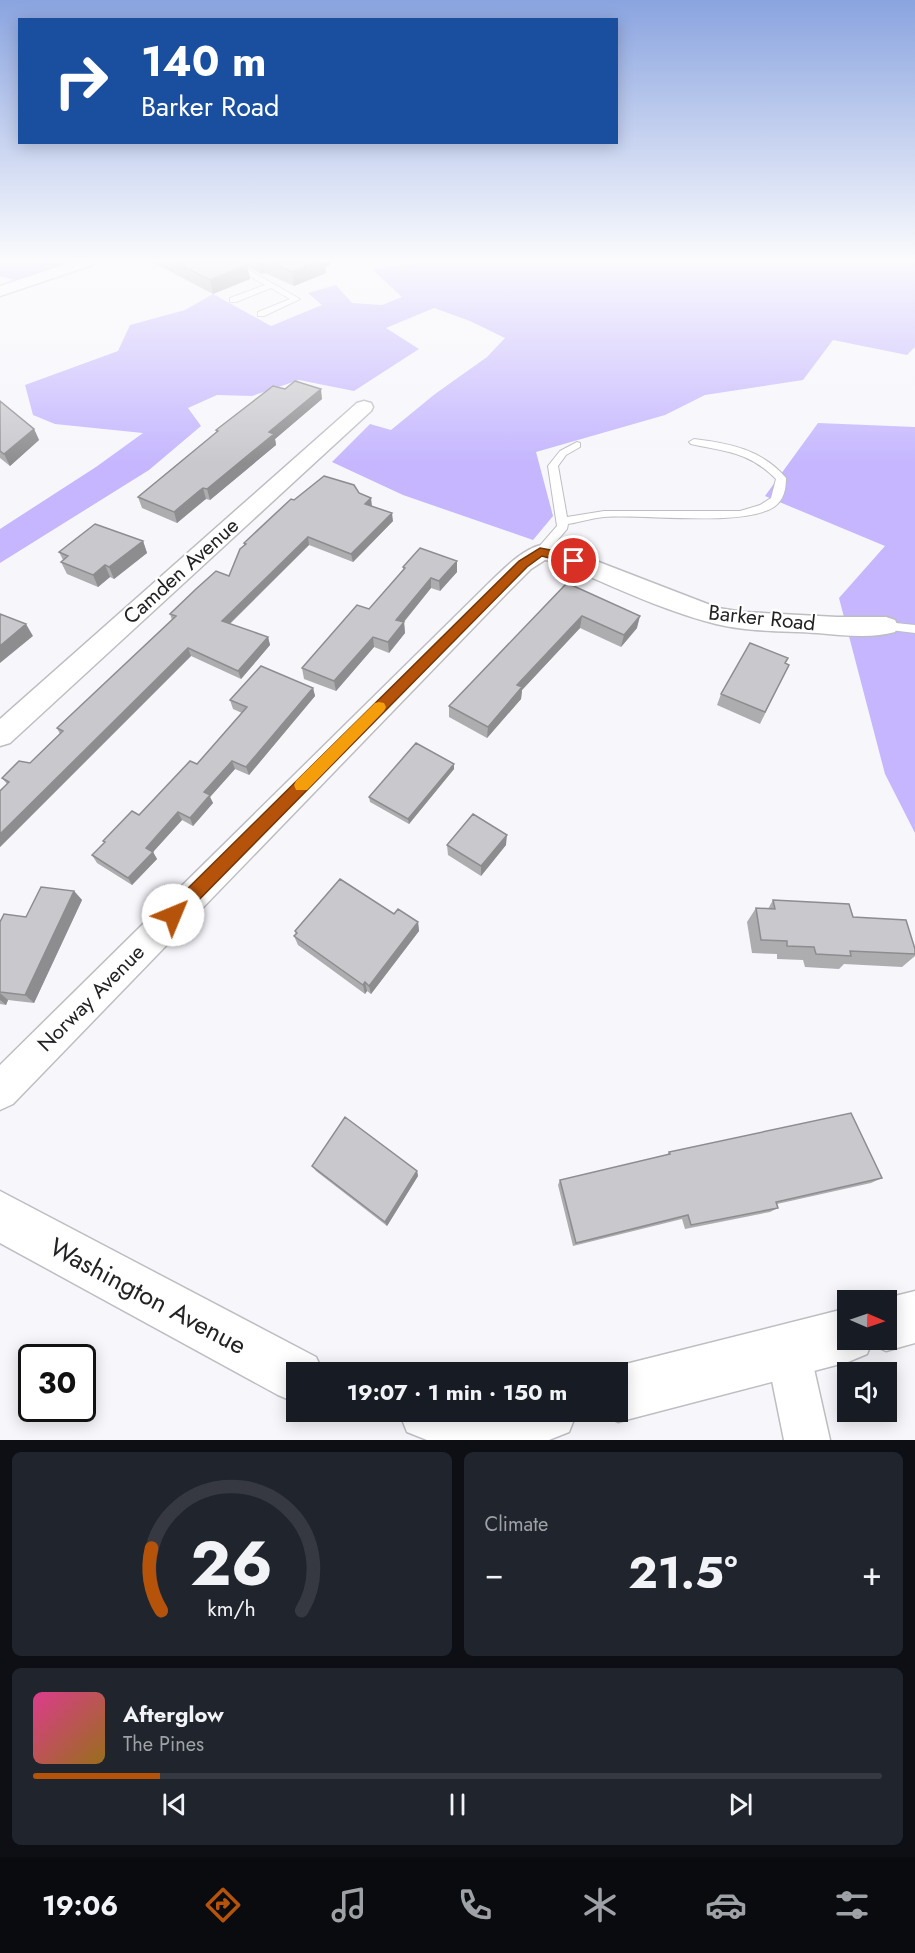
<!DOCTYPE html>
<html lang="en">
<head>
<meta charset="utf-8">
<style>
	:root { --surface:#171b24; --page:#20242c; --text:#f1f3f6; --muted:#9ea1a6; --line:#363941; --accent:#b45309 }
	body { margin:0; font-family:Jost,sans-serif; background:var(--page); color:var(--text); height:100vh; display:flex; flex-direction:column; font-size:22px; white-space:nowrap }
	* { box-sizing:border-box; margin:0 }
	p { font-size:20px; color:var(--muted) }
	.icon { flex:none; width:33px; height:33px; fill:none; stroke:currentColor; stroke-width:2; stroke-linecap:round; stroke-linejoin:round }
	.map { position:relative; height:1440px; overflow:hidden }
	.panel { display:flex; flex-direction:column; gap:12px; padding:12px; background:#0d0f14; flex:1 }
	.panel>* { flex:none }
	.banner { position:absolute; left:18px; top:18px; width:600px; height:126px; border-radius:0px; box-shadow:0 3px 15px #0003; background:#1a4fa0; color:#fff; overflow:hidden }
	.needle { width:39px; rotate:92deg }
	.tools { position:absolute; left:837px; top:1290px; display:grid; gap:12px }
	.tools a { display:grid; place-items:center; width:60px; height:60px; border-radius:0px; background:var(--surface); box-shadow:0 3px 15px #0003; font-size:30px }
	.speed { position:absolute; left:18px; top:1344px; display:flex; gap:12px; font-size:30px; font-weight:700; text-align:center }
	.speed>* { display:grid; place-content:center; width:78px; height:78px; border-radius:50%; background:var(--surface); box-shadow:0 3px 15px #0003; line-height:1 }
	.speed .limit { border:3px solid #111; border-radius:9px; background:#fff; color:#111 }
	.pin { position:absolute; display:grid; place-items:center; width:51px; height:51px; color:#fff; margin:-26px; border:3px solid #fff; border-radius:50%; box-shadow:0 2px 6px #0007 }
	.me { position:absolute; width:66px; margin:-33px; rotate:45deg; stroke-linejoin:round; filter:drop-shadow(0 0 4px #0008) }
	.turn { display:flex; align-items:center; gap:21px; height:126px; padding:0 24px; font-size:27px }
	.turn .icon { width:78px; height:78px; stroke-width:2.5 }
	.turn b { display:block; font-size:42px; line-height:51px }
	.big { font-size:45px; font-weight:700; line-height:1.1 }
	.panel .tile { flex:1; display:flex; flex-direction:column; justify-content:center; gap:9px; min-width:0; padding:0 21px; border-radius:9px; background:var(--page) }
	.panel .dial { align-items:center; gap:0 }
	.dial svg { height:156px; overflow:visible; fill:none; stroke:var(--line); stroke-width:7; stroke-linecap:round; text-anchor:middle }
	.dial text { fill:var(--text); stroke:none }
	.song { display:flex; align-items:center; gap:18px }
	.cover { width:72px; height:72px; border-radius:9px; background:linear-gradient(135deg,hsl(330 70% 55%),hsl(40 70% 35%)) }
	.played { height:6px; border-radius:3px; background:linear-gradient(90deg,var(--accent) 15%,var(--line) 15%) }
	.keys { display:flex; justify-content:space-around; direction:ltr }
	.heat { display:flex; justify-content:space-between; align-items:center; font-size:33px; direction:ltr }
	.panel .tiles { flex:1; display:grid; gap:12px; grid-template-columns:1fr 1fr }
	.tile:last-child { grid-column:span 2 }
	.trip { position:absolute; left:286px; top:1362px; width:342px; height:60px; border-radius:0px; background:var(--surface); box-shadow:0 3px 15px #0003; font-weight:700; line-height:60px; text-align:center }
	.menu { display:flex; height:96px; justify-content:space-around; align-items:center; background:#090b0e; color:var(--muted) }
	.menu .icon { width:42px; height:42px }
	.menu .active { color:var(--accent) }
	.menu b { font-size:27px; color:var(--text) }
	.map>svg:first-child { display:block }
	.forest { fill:#c5b6ff }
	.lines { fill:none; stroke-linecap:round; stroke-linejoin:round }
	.service-casing { stroke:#bebdc2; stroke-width:2 }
	.minor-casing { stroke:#bebdc2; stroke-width:3 }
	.tertiary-casing { stroke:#bebdc2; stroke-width:3 }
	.service { fill:#fff; fill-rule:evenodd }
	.minor { fill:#fff; fill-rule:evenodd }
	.tertiary { fill:#fff; fill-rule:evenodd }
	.wall { fill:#adadb0 }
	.shaded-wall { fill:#8d8d90 }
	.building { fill:#c9c9cd; stroke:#8d8d90; stroke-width:1.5 }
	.route { fill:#b45309; stroke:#753606; stroke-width:1.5 }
	.slow { fill:#f59e0b }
	.labels { text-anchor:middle; stroke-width:4.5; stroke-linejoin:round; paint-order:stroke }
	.street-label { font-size:21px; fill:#232325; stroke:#fff }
	.near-street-label { font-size:26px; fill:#232325; stroke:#fff }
</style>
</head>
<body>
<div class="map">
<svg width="915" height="1440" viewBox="0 0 915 1440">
	<rect width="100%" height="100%" fill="#f7f6fb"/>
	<!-- forest -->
	<path class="forest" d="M0 262H65L19 281 0 276Z
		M425 262H915V347L907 355 833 340 803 380 705 395 665 415 536 452 553 516 533 540 403 495 332 462 370 424 391 430 435 394 487 357 505 338 470 321 434 308 386 328 419 349 354 391 299 380 252 396 217 395 188 408 201 426 149 470 0 563V529L96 467 143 433 55 424 33 415 25 385 118 351 130 325 185 310 213 294 271 326 322 305 308 293 336 285 352 303 382 305 402 297 373 270Z
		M818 423 915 427V833L885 774 839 598 885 546 765 496Z"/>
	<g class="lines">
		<!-- service casing -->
		<g class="service-casing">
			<path id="service" d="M225 262H235L300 299 264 316H258V312L290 299 271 288 236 302H230V298L265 285Z
				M694 439C729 443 763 450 786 478 786 489 784 500 774 507 743 527 645 514 604 517 592 518 580 522 568 524L567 529 545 555H537V549L557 526 548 466 560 451 577 442 580 443V447L566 455 558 466 567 517 604 511H740L760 505 771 498 776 479C748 451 726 452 691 444L689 442Z
				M886 622 915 625V633L882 629 880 626Z"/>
		</g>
		<!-- minor casing -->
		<g class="minor-casing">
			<path id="minor" d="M72 262H94L92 265 0 296V286Z
				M364 401 371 403 373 407 371 411 10 743 0 746V719L357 403Z
				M541 545 565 549 718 608 744 612 837 617H886L895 620 898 626 895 632C871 639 841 635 817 633 784 631 748 632 716 624 660 610 606 583 553 561L545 560 531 569 509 591 13 1104 0 1110V1065L493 579C507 566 522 550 541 545Z
				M788 1329 804 1335 810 1351 830 1440H784L766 1351 772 1335Z"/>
		</g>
		<!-- tertiary casing -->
		<g class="tertiary-casing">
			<path id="tertiary" d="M0 1191 316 1357 323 1372H297V1403L278 1395 0 1243Z
				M915 1291V1343L886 1351 871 1344 867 1354 848 1362 618 1422 598 1412H618V1372H603L618 1366 848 1308V1340H886V1300H879Z
				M399 1412H577L569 1432 549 1440H427L407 1432Z"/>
		</g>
		<!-- service -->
		<use href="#service" class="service"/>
		<!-- minor -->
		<use href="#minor" class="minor"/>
		<!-- tertiary -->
		<use href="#tertiary" class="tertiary"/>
	</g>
	<!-- wall -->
	<path class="wall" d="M152 262H330V265L325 267 326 273 294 286 265 273 261 274 247 266 250 279 213 294Z
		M322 399 275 439 276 445 210 500 206 499 202 501 177 523 142 508 138 497 216 432V430Z
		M0 401 34 429 39 440 10 466 0 458Z
		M359 493 371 498V506L393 521 353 562 309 545 230 624 268 637 270 645 241 679 191 656 0 847V790L7 784 2 778 30 763 60 734 57 728 172 620 170 614 229 576 244 545V543L294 500Z
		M143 541 147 553 114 579 110 577 98 587 67 574 61 562 63 560 59 552Z
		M403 567 457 572 440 591 431 588 404 622 405 633 389 653 374 647 336 691 304 679 302 668 369 609 403 570Z
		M567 583 637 628 621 647 580 628 522 690 521 699 487 738 449 717V706Z
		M785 663 789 665 760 724 717 705 721 694Z
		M313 688 315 696 249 775 235 769 210 797 213 803 193 826 182 820 153 852 157 859 132 885 97 863 92 855 104 843 103 841 139 815 197 764 242 713 233 709 230 700Z
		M454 764V769L409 824 370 802 369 797Z
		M447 845H506L481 876 448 855Z
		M74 891 82 900 34 1003 8 1000 6 1005 0 1004V922L26 917Z
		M773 900 853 917 915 949V956L902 967 844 964 839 969 805 967 803 960 777 959V954L752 953 747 922 756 908 768 909Z
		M394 914 418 922 419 931 371 994 367 991 365 994 298 945 294 936 296 934 295 931Z
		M669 1152 882 1178 871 1183 777 1204 778 1208 770 1212 685 1229 682 1219 573 1246 558 1185 560 1180 667 1155Z
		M312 1166 417 1171 418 1176 387 1226 316 1171Z"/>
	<!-- shaded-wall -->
	<path class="shaded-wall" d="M259 262H263L265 273 261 274Z
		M316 262H330V265L325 267 326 273 294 286 292 272Z
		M247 265 250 279 213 294 210 280Z
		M321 389 322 399 275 439 276 445 210 500 207 489 269 432Z
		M34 429 39 440 10 466 4 454Z
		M203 488 206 499 177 523 174 512Z
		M371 498 372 506 366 512 365 504Z
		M392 513 393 521 353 562 351 554Z
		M308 537 309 545 224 629 222 621Z
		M143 541 147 553 114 579 109 567Z
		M457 561V572L440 591 439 581Z
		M105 565 110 577 98 587 93 575Z
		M431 578V588L397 630 396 620Z
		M582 616 580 628 522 690 521 699 487 738 488 727 517 685Z
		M640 616 637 628 621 647 624 635Z
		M404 622 405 633 389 653 388 642Z
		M26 624 33 636 0 663V646Z
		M268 637 270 645 241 679 238 671Z
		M373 637 374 647 336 691 334 681Z
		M188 648 191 656 0 847V834Z
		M313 688 315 696 249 775 246 767Z
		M232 761 235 769 210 797 213 803 193 826 190 818 204 792Z
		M454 764V769L409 824 408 819Z
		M178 812 182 820 153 852 157 859 132 885 128 878 146 848Z
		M507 835 506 845 481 876V866Z
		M74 891 82 900 34 1003 25 995Z
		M418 922 419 931 371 994 369 986Z
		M365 982 367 991 365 994 363 985Z
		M0 993 8 1000 6 1005 0 1000Z
		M417 1171 418 1176 387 1226 385 1222Z"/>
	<!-- building -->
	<path class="building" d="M175 262H242L247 265 210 280Z
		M270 262H316L292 272Z
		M295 381 321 389 269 432 274 434 207 489 203 488 199 491 174 512 138 497 218 431 216 430 273 386 285 389Z
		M0 401 34 429 4 454 0 451Z
		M324 476 354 485 359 493 371 498 365 504 392 513 351 554 308 537 222 621 268 637 238 671 188 648 0 834V791L9 782 2 778 19 761 30 763 63 731 57 728 176 616 170 614 196 589 216 571 229 576 240 549 246 544 244 543 291 499 294 500Z
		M95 524 143 541 109 567 105 565 93 575 61 562 68 556 59 552Z
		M420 548 457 561 439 581 431 578 396 620 404 622 388 642 373 637 334 681 302 668 357 605 369 609 405 568 403 567Z
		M567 583 640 616 624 635 582 616 517 685 522 687 488 727 449 706Z
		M0 614 26 624 0 646Z
		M750 643 788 658 785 663 789 665 765 712 721 694Z
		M261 666 313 688 246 767 232 761 204 792 210 795 190 818 178 812 146 848 153 852 128 878 92 855 105 842 103 841 132 811 139 815 190 761 197 764 247 707 230 700Z
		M416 743 454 764 408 819 369 797Z
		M473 814 507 835 481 866 447 845Z
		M340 879 394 914 398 909 418 922 369 986 365 982 363 985 294 936 297 933 295 931Z
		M41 887 74 891 25 995 0 992V922L4 914 26 917Z
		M773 900 849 904 853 917 906 920 915 949V954L850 951 851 956 816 954 814 947 787 946V941L761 940 756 908 775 909Z
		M851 1113 882 1178 776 1202 778 1208 691 1225 688 1215 576 1243 560 1180 670 1154 669 1152Z
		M345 1117 417 1171 385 1222 312 1166Z"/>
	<!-- sky -->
	<linearGradient id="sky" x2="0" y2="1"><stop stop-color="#8aa4e0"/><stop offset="0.56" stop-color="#fbfbfd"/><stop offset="1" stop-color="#fbfbfd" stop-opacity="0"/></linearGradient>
	<rect width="915" height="464" fill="url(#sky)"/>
	<!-- route -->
	<path class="route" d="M540 548 561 552 579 561 574 565 542 556 527 567 179 920 173 922 167 920 165 915 167 909 519 561Z"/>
	<!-- slow -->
	<path class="slow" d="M379 702 384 703 386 707 384 711 307 790H296L294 785 296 781 375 703Z"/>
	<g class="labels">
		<!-- street labels -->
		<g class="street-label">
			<text transform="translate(181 571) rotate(-42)" y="7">Camden Avenue</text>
			<text transform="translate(762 618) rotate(6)" y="7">Barker Road</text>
			<text transform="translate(91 998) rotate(-45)" y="7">Norway Avenue</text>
		</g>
		<!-- near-street labels -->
		<g class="near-street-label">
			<text transform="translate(148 1296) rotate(28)" y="9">Washington Avenue</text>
		</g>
	</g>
</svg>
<div class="tools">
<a><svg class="needle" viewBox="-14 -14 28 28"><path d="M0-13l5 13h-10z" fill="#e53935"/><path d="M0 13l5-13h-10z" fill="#9ea1a6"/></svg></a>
<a><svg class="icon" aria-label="sound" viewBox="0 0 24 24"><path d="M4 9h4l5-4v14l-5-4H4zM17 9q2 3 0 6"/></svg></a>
</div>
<div class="speed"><div class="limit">30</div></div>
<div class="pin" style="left:574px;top:561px;background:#d93025"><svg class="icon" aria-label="arrive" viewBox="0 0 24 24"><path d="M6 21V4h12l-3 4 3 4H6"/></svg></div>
<svg class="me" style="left:173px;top:915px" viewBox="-20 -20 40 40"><circle r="19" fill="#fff"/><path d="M0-13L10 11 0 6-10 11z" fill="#b45309"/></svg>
<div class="trip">19:07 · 1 min · 150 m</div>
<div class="banner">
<div class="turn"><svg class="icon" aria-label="right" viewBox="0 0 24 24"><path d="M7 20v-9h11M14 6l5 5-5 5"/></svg><div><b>140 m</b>Barker Road</div></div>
</div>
</div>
<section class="panel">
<div class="tiles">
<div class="tile dial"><svg viewBox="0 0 100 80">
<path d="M14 69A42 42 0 1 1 86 69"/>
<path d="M14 69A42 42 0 0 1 9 37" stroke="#b45309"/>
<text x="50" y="56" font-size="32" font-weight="700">26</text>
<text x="50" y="72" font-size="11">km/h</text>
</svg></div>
<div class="tile"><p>Climate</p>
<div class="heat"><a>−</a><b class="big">21.5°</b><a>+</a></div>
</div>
<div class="tile">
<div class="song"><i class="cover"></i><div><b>Afterglow</b><p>The Pines</p></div></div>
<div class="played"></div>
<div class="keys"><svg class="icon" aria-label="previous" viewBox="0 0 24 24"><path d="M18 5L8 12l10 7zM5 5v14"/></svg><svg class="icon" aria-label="pause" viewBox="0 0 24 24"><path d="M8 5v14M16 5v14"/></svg><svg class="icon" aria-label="next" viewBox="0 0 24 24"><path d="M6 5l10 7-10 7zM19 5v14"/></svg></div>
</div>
</div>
</section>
<nav class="menu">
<b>19:06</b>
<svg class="icon active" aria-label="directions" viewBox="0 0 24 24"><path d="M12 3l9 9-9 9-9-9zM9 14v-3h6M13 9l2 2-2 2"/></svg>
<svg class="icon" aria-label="music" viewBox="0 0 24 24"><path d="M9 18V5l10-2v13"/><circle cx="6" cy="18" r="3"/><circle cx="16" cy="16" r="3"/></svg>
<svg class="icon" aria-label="phone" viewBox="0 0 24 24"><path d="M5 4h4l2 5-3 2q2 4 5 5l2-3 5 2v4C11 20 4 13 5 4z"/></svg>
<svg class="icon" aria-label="climate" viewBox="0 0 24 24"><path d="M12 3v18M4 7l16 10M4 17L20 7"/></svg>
<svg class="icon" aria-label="car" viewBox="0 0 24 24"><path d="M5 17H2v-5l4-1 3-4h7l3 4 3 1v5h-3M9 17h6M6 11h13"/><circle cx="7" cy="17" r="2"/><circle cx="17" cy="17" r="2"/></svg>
<svg class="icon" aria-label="filters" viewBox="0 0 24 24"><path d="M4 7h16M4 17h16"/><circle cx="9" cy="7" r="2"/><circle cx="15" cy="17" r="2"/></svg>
</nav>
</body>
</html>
